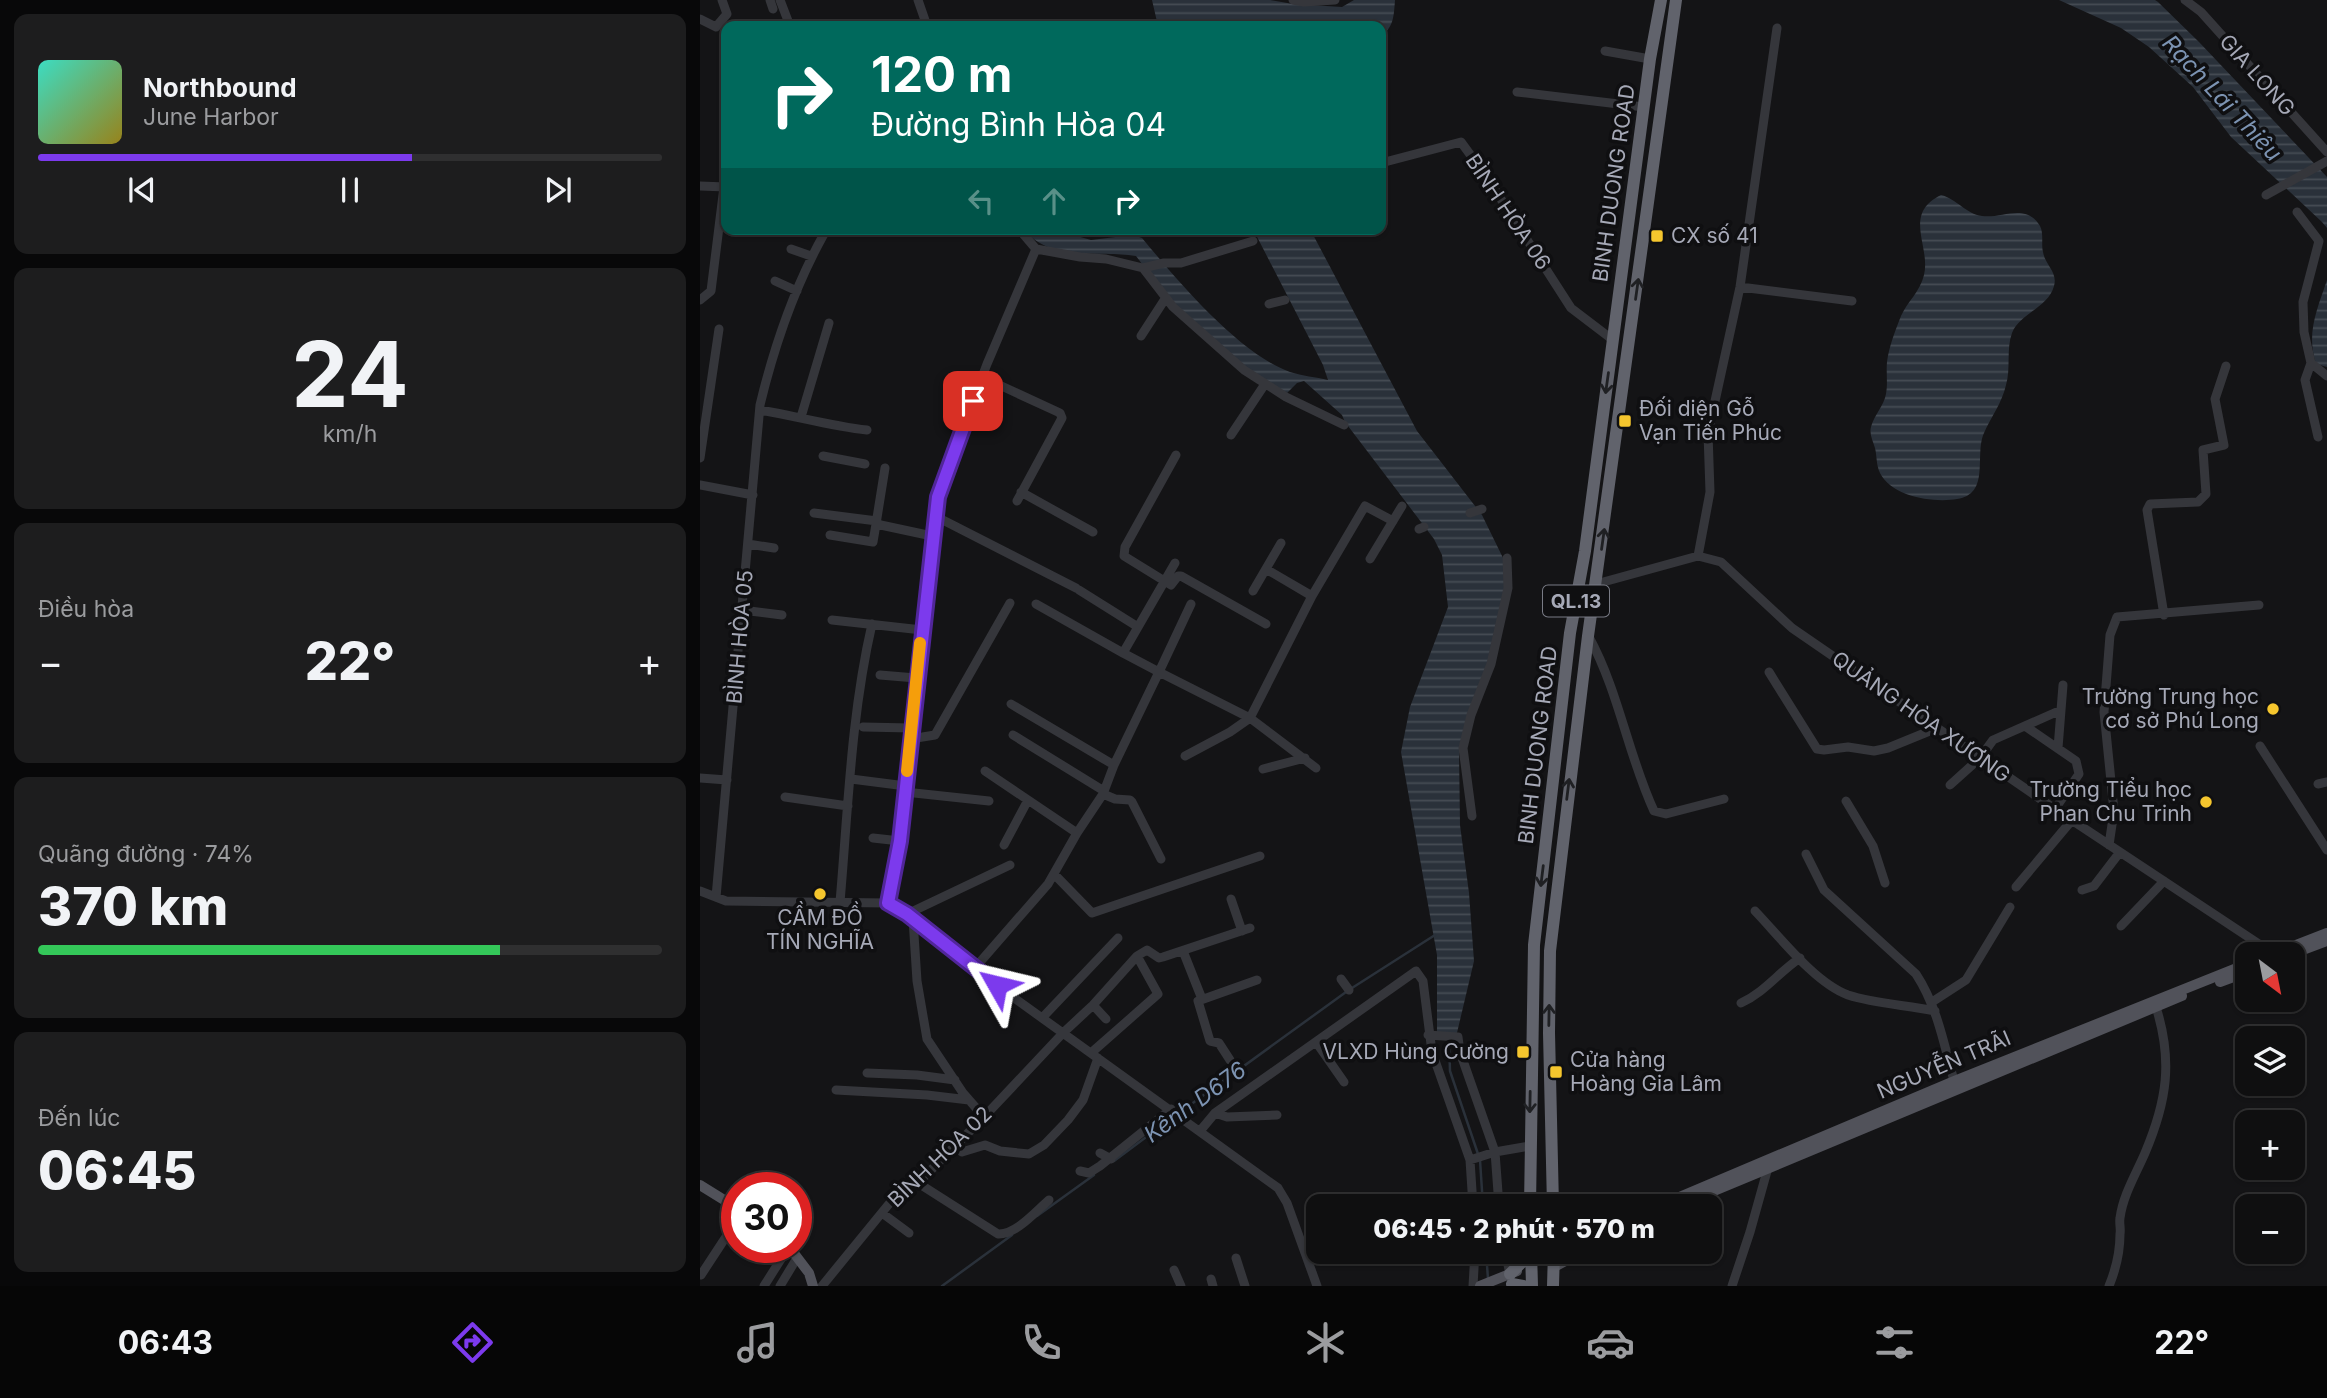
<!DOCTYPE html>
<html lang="vi">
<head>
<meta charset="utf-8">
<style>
	:root { --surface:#0f0f10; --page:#1d1d1e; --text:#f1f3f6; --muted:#9b9c9f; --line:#2f2f30; --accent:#7c3aed }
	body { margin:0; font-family:Inter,sans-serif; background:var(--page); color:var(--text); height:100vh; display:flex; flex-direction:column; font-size:26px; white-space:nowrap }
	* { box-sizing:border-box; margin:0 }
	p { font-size:23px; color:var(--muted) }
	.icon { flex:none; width:38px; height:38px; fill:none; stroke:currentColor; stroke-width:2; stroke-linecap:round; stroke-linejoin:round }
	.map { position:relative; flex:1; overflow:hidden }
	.drawer { display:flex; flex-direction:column; gap:14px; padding:14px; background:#080809; width:700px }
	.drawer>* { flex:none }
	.hud { position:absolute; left:21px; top:21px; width:665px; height:214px; border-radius:14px; box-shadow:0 2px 5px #0004,0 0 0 2px var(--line); background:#00695c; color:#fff; overflow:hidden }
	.needle { width:46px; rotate:148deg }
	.controls { position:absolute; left:1535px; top:942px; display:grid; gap:14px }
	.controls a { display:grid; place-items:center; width:70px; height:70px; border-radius:14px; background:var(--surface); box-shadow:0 2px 5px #0004,0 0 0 2px var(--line); font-size:35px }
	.speed { position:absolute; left:21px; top:1172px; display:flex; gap:14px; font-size:35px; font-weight:700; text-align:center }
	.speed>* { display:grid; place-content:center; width:91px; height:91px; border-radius:50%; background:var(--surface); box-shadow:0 2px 5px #0004,0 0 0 2px var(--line); line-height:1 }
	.speed .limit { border:10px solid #d22; background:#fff; color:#111 }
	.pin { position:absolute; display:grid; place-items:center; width:60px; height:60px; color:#fff; margin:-30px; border-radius:14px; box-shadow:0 4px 10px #0006 }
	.me { position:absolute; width:77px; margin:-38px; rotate:307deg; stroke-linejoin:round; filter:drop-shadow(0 0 5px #0008) }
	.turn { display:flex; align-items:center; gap:24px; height:147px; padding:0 35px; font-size:32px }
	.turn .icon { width:91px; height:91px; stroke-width:2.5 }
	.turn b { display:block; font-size:49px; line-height:60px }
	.lanes { display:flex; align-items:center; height:66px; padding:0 35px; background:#0003; justify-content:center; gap:35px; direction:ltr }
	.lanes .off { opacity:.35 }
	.big { font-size:52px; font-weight:800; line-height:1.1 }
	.drawer .tile { flex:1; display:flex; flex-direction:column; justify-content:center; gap:10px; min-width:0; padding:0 24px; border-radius:14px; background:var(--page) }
	.drawer .dial { align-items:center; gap:0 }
	.dial b { font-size:91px; line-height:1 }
	.song { display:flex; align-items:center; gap:21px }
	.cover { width:84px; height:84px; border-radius:10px; background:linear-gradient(135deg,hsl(170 70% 55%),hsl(50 70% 35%)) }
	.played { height:7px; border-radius:4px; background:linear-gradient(90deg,var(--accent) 60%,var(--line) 60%) }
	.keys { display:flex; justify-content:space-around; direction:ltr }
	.heat { display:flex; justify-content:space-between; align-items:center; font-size:38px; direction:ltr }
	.charge { height:10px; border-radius:5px; background:linear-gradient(90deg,#34c759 74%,var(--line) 0) }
	.trip { position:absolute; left:606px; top:1194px; width:416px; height:70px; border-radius:14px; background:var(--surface); box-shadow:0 2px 5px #0004,0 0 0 2px var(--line); font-weight:800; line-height:70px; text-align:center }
	.menu { display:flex; height:112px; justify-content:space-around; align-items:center; background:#060606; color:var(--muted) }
	.menu .icon { width:49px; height:49px }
	.menu .selected { color:var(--accent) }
	.menu b { font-size:32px; color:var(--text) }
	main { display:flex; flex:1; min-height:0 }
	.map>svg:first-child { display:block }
	.water { fill:url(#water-rules) }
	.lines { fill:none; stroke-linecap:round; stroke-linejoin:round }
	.stream { stroke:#2a313a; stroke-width:2.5 }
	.minor { stroke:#35363b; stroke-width:9 }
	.major { stroke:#51525a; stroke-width:10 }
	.highway { stroke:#61636c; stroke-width:12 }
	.oneway { stroke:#1f2023 }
	.route-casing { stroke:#51269a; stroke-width:18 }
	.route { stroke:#7c3aed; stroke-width:12 }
	.slow { stroke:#f59e0b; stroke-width:12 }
	.poi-dot { fill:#f5c62e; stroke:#0f0f11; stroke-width:2.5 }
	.labels { text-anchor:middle; stroke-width:7; stroke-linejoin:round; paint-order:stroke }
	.shield { fill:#0f0f11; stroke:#797b85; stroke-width:2 }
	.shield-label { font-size:19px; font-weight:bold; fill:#a6a9b7 }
	.street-label { font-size:21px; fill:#a6a9b7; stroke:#0f0f11 }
	.poi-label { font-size:21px; fill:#a6a9b7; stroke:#0f0f11; text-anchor:start }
	.water-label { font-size:23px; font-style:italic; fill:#7c93b2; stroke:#0f0f11 }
</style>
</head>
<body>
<main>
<section class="drawer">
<div class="tile">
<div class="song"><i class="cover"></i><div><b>Northbound</b><p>June Harbor</p></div></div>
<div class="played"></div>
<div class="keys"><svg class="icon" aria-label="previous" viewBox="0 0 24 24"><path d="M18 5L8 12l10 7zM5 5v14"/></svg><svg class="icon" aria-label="pause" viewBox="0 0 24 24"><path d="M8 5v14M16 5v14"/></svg><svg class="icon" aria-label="next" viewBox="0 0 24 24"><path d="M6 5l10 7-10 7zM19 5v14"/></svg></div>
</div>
<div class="tile dial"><b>24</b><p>km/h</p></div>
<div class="tile"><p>Điều hòa</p>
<div class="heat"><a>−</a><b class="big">22°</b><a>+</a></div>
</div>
<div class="tile"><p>Quãng đường · 74%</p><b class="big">370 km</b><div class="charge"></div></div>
<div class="tile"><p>Đến lúc</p><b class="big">06:45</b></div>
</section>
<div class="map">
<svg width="1627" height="1286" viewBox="0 0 1627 1286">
	<defs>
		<pattern id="water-rules" width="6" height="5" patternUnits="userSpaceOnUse" patternTransform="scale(1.75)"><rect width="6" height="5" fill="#2a313a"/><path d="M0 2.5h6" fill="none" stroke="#464c54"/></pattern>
	</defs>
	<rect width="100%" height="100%" fill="#141416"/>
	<!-- water -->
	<path class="water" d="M452 0H570L593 4 642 7 654 0H695C694 13 694 29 681 35V26H458Z
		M1359 0H1455L1458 2 1499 42 1627 177V228L1622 222 1531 137 1493 87 1449 47 1421 28Z
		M1241 195C1257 199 1266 214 1282 216 1302 219 1326 202 1340 226 1344 234 1341 244 1343 252 1345 265 1358 272 1354 286 1348 308 1320 313 1312 333 1306 349 1311 369 1306 385 1302 403 1291 417 1284 433 1274 455 1291 494 1257 499 1234 503 1192 497 1180 473 1176 465 1177 456 1175 448 1173 441 1169 434 1171 427 1174 415 1184 406 1186 394 1188 383 1186 373 1187 362 1189 347 1195 331 1201 316 1207 302 1220 292 1224 275 1231 246 1202 214 1241 195Z
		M324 229H352L391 240 424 236H436L442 238C477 280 539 354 590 372 602 376 616 377 628 380L623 365 553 229H610L717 431 782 515 804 560 805 588 788 665 759 750 760 825 769 893 774 961 756 1037H737V955L701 752 710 707 748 607 742 555 734 539 645 422 642 415 604 381 597 383 587 393 545 368 467 297 436 256C399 250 350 263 324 229Z
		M1627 280V367L1616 364C1606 333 1617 310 1627 280Z"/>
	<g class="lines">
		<!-- stream -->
		<path class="stream" d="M652 988 735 935
			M749 1039 750 1071 778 1154
			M479 1113 646 992
			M780 1160 783 1206
			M414 1161 473 1117
			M337 1216 394 1175
			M786 1251 788 1279
			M242 1286 312 1235"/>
		<!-- minor -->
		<path class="minor" d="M70 0 73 9
			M80 0 90 26
			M218 0 227 26
			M593 0 604 2 635 0
			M1485 0 1501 12 1627 152
			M0 19 16 27 27 14 22 0
			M905 51 950 59
			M817 92 944 107
			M681 163 761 142 788 179 871 308 913 340
			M0 186 26 187
			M1566 195 1627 161
			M1597 212 1619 241 1603 302 1604 332 1611 363 1627 376
			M319 229 336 249 380 257 406 259 443 268 473 307 544 370 586 397 644 425
			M91 249 111 256
			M443 268 464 263H481L553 241
			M75 281 97 291
			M1040 287 1152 301
			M0 300 11 291 24 187
			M569 304 585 300
			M441 336 465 299
			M1611 363 1605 380 1618 437
			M282 377 360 413 362 418 317 501
			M60 410C96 416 131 426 167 430
			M101 417 129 323
			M531 435 565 384
			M476 455 425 547 424 556 471 585 478 576H481L566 624
			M123 456 165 464
			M0 458 19 329
			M185 468 176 524 232 536
			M0 485 53 495
			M321 492 393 532
			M114 513 177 521
			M770 513 782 509
			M235 516 376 588
			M719 529 724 527
			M130 535 173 542 176 524
			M48 544 74 548
			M998 556 1010 492 1008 433 1040 287 1077 28
			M670 559 702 506
			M475 563 423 653 459 672 491 604
			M566 569 612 596
			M896 584 998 556 1021 562 1092 628 1355 809 1574 954
			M379 590 438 627
			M553 591 581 543
			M336 604 423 653
			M42 610 82 615
			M1464 615 1447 510 1450 504 1498 502 1506 494 1503 450 1524 445 1515 399 1526 366
			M132 620 222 630
			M889 637C919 692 928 755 954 811L966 814 1024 799
			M1069 672 1117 749 1124 750 1148 747 1174 751 1188 748 1237 728
			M180 675 216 678
			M311 704 414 765
			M1325 726 1376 761 1379 774 1355 809
			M163 727 211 728
			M313 735 404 791
			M210 739 235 735 310 603
			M1560 746 1627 850
			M1358 748 1363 685
			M485 756 530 732 550 718 612 596 665 506 693 521
			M563 769 605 758
			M285 771 377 833
			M0 778 27 780
			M151 779 206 786
			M1618 784 1627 782
			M1250 785 1280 758 1293 740 1361 710
			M205 792 289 801
			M403 794 415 799 430 800 432 802 461 859
			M85 797 148 806
			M1146 801 1173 846 1185 883
			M772 816 763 748 771 715 791 664 808 588 807 558
			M173 838 200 841
			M304 845 328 800
			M1409 845 1414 811 1404 712 1410 635 1417 617 1559 605
			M1106 854 1124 890 1216 974C1237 1006 1244 1044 1254 1081
			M354 874 392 913 560 856
			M1316 887 1372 820
			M1382 890 1394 886 1420 852
			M0 891 26 901 188 903 198 908 274 969 578 1188 587 1203 617 1286
			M16 897 60 405C74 347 95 286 124 234L123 229
			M531 899 542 931
			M140 902C148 810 151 715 172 624
			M188 903 200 841 231 539 238 497 254 450 287 364 336 249
			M1055 911C1080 937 1115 983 1148 995 1176 1004 1207 1005 1235 1011
			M207 914 310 865
			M213 919 217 981 227 1039 263 1093 284 1117
			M1421 926 1464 881
			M483 951 502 999
			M274 969 348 884 377 833 403 794 414 765 459 672 550 718 616 768
			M641 979 649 990
			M1232 1002 1266 980 1310 907
			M1041 1003C1065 992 1079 972 1100 958
			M393 1005 406 1019
			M342 1018 418 938
			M728 1035 758 1037 760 1052 795 1152 799 1206
			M616 1042 644 1082
			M391 1053 458 994 437 956 447 950 459 958 463 957 550 928
			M530 1060 519 1043 510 1041 498 1001 557 980
			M167 1073 217 1075 255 1080
			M136 1090 227 1095 269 1100
			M515 1113 527 1117 577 1115
			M500 1131 515 1113 716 971 723 981 732 1052 770 1160 773 1206
			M255 1146 262 1152 285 1145 300 1151 329 1154 344 1145 368 1120 383 1100 398 1058
			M400 1153 411 1159
			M770 1160 795 1152 830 1146
			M380 1171 389 1173 400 1166 471 1109
			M218 1183 298 1234C316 1235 336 1211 349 1200
			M182 1213 209 1233
			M805 1251 810 1274
			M536 1258 545 1286
			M474 1270 481 1286
			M1 1275 37 1220
			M511 1279 513 1286
			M64 1286 88 1248
			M80 1286 97 1258
			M122 1286 193 1199 218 1183 284 1117 363 1033 393 1005 437 956
			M773 1286 775 1251
			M1032 1286 1050 1232 1069 1164
			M1409 1286C1416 1269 1420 1253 1420 1234 1421 1229 1419 1223 1420 1218 1423 1195 1436 1174 1445 1153 1467 1101 1473 1061 1456 1007"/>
		<!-- major -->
		<path class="major" d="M1573 954 1627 933
			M1592 954 1627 941
			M1520 982 1547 972
			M0 1185 37 1208
			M958 1206 1254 1081 1547 964
			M978 1206 1482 996
			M90 1248 109 1273 113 1286
			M854 1267 884 1251
			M780 1286 817 1271"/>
		<!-- highway -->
		<path class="highway" d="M830 1206 834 945 870 633 885 551 950 59 961 0
			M853 1206 849 1033 850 951 888 636 976 0
			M831 1251 832 1286
			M810 1274 823 1261 829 1251
			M812 1284 823 1286
			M853 1286 854 1251"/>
	</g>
	<!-- one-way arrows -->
	<defs><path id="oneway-shaft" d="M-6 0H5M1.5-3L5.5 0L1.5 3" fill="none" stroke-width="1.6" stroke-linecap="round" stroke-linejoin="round" transform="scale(1.75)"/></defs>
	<g class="oneway">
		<use href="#oneway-shaft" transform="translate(937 289) rotate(-82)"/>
		<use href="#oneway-shaft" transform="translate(907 383) rotate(98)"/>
		<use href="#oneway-shaft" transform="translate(903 539) rotate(-82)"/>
		<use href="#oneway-shaft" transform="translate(868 789) rotate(-83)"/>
		<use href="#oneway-shaft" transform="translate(842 876) rotate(97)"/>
		<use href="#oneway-shaft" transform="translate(849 1015) rotate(-89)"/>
		<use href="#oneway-shaft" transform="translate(830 1102) rotate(91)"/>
	</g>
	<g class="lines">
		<!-- route casing -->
		<g class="route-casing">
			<path id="route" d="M273 401 238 497 200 841 188 903 207 914 297 985"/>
		</g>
		<!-- route -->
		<use href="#route" class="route"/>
		<!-- slow -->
		<path class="slow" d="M207 771 220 643"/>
	</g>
	<!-- markers -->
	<g class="poi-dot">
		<rect x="950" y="229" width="14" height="14" rx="3.5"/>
		<rect x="918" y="414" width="14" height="14" rx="3.5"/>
		<circle cx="1573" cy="709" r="7"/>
		<circle cx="1506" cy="802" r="7"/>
		<circle cx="120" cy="894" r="7"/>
		<rect x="816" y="1045" width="14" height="14" rx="3.5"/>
		<rect x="849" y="1065" width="14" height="14" rx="3.5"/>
	</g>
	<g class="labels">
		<!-- shield labels -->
		<rect class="shield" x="843" y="585.5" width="66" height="31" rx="5"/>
		<g class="shield-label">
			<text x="876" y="608">QL.13</text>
		</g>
		<!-- street labels -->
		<g class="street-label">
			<text transform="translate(1557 75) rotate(48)" y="7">GIA LONG</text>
			<text transform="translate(914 183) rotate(-82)" y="7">BINH DUONG ROAD</text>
			<text transform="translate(808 212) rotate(56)" y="7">BÌNH HÒA 06</text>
			<text transform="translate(40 637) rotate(-85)" y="7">BÌNH HÒA 05</text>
			<text transform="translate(1221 717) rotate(35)" y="7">QUẢNG HÒA XƯƠNG</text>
			<text transform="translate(838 745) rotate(-83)" y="7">BINH DUONG ROAD</text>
			<text transform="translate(1244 1065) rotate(-23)" y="7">NGUYỄN TRÃI</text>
			<text transform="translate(240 1157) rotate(-44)" y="7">BÌNH HÒA 02</text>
		</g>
		<!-- poi labels -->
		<g class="poi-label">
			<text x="971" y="243">CX số 41</text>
			<text x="939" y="416">Đối diện Gỗ<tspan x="939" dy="24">Vạn Tiến Phúc</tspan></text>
			<text x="1559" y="704" text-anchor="end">Trường Trung học<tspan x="1559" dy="24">cơ sở Phú Long</tspan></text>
			<text x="1492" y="797" text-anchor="end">Trường Tiểu học<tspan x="1492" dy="24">Phan Chu Trinh</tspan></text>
			<text x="120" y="925" text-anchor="middle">CẦM ĐỒ<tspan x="120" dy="24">TÍN NGHĨA</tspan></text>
			<text x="809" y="1059" text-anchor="end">VLXD Hùng Cường</text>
			<text x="870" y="1067">Cửa hàng<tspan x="870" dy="24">Hoàng Gia Lâm</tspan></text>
		</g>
		<!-- water labels -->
		<g class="water-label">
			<text transform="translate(1522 98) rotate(47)" y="8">Rạch Lái Thiêu</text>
			<text transform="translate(495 1102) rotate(-36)" y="8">Kênh D676</text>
		</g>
	</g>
</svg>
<div class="controls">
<a><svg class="needle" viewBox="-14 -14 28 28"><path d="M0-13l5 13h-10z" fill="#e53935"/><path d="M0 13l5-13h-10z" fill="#9b9c9f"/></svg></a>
<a><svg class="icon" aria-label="layers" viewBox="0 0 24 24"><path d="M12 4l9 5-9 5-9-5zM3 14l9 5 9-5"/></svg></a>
<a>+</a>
<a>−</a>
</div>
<div class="speed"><div class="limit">30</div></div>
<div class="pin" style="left:273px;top:401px;background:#d93025"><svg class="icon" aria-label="arrive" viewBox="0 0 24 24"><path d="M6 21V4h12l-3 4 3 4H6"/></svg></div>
<svg class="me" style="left:297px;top:985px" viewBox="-20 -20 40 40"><path d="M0-17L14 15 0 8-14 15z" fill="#7c3aed" stroke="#fff" stroke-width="4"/></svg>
<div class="trip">06:45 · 2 phút · 570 m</div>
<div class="hud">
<div class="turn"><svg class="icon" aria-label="right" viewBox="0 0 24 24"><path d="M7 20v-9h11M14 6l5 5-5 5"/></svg><div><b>120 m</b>Đường Bình Hòa 04</div></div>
<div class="lanes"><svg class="icon off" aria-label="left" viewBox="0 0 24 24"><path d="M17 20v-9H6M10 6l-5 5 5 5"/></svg><svg class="icon off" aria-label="ahead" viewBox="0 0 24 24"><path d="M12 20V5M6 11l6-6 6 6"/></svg><svg class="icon" aria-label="right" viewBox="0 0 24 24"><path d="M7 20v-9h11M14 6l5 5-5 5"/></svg></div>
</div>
</div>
</main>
<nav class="menu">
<b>06:43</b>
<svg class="icon selected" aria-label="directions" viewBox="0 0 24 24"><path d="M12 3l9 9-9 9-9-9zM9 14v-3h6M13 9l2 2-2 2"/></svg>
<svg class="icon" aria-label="music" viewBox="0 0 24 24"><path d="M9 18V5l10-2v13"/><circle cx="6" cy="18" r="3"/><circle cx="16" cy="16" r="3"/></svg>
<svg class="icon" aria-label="phone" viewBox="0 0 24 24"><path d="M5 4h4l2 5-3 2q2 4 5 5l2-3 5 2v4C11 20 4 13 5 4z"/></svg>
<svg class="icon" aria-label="climate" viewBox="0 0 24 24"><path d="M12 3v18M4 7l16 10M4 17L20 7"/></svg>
<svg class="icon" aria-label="car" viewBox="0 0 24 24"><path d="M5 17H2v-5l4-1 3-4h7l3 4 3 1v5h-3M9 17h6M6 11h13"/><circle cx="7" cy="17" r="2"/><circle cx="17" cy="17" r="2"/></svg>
<svg class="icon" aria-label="filters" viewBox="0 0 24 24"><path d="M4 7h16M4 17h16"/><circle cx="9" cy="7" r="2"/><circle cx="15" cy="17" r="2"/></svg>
<b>22°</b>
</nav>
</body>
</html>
